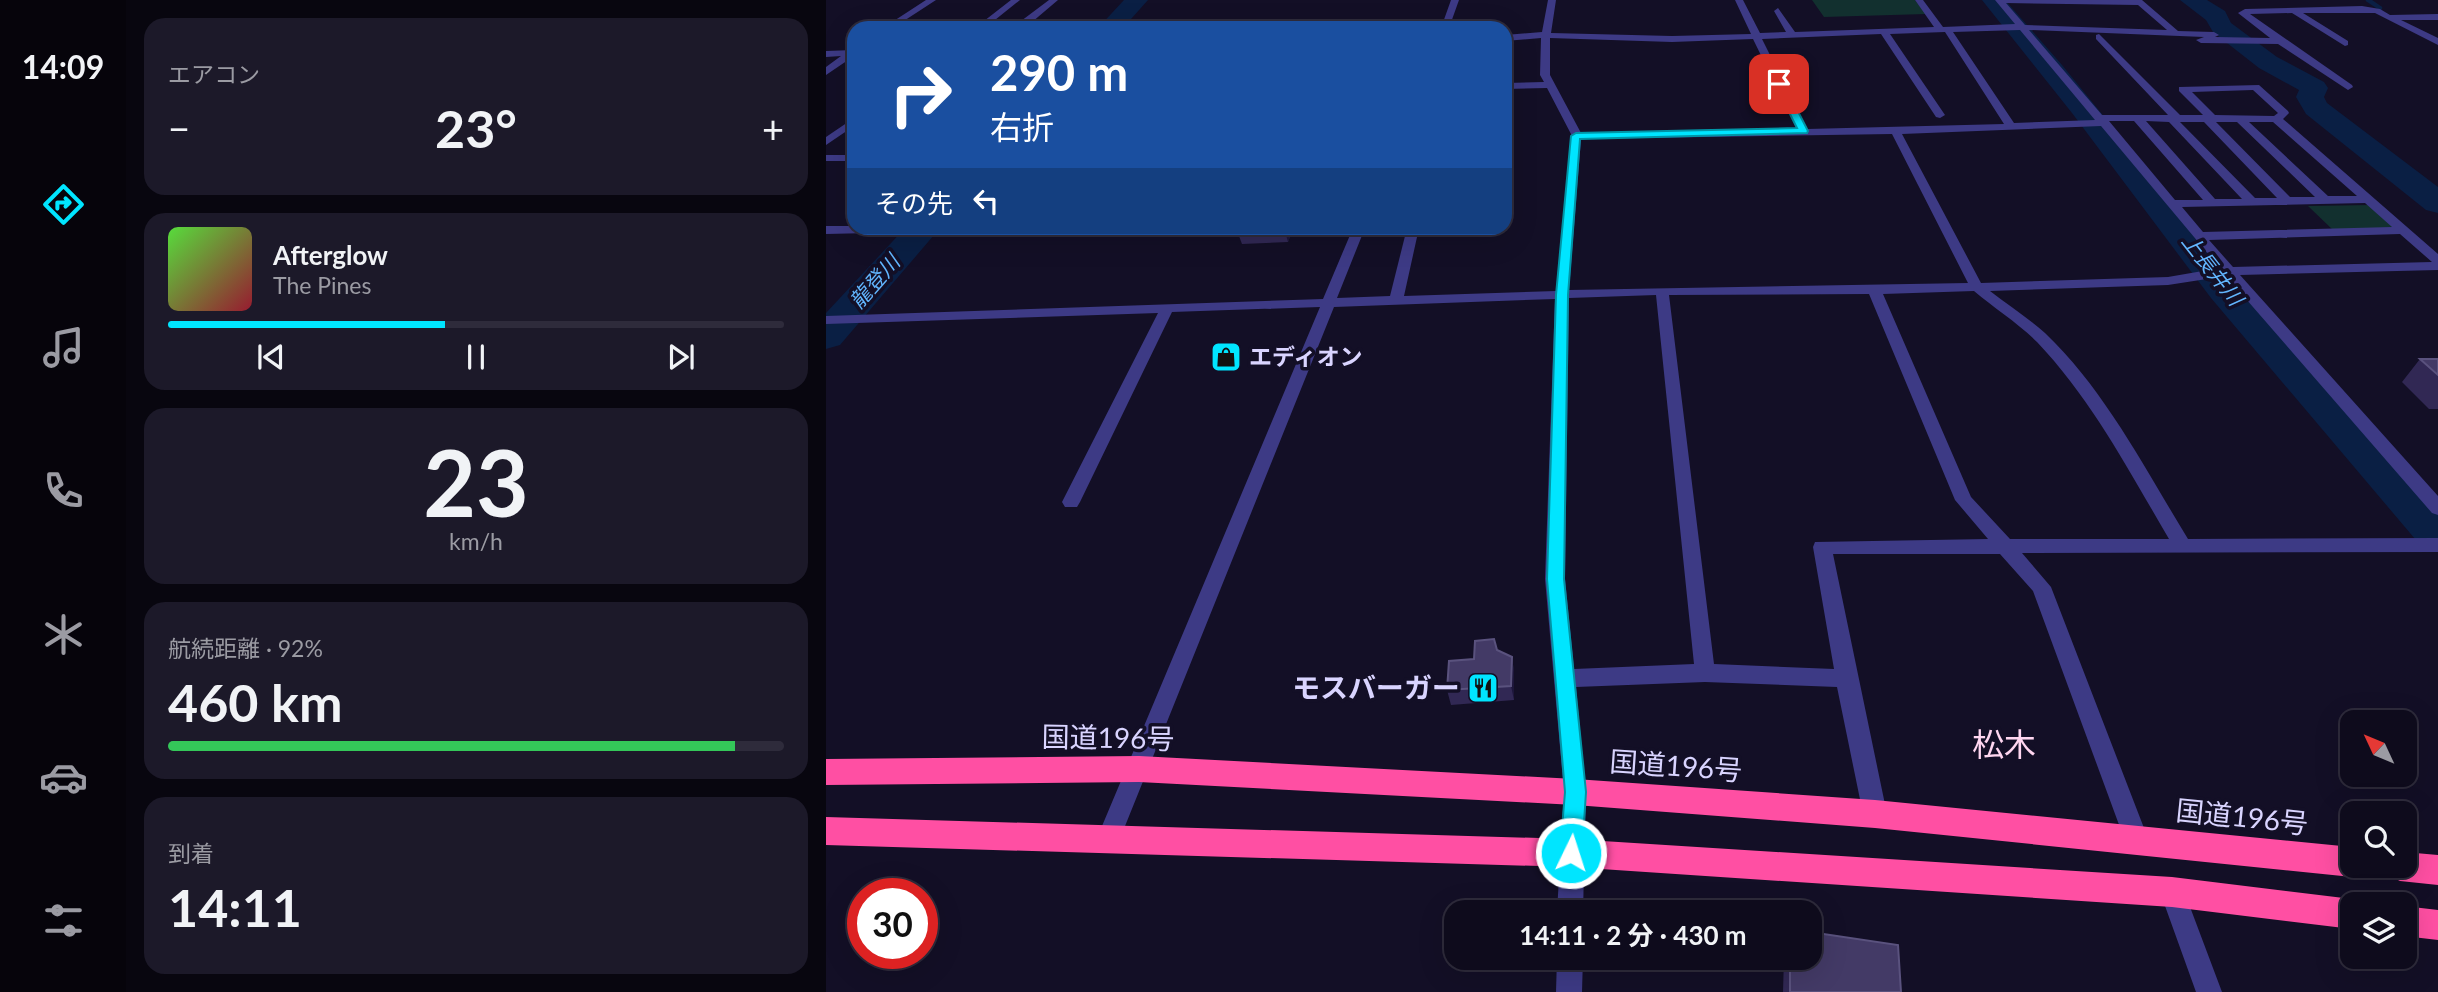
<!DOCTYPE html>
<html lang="ja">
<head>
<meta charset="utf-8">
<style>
	:root { --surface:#0e0b1c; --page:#1c1929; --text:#f1f3f6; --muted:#9b9ba3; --line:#2e2b3b; --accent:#00e5ff }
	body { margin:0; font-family:Lato,"Noto Sans JP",sans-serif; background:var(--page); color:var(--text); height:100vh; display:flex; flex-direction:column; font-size:26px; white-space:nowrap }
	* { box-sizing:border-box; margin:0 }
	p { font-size:23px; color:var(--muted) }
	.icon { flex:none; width:38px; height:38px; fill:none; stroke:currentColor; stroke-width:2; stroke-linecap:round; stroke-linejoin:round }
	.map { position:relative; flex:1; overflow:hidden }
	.sheet { display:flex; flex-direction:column; gap:18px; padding:18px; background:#08060f; width:700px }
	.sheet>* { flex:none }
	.banner { position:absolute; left:21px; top:21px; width:665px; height:214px; border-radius:21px; box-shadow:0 7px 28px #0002,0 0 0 2px var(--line); background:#1a4fa0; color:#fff; overflow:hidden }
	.needle { width:46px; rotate:314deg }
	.tools { position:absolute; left:1514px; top:710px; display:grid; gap:14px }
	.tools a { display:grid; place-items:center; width:77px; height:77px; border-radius:14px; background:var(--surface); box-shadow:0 7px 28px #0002,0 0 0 2px var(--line); font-size:35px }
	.speed { position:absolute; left:21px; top:878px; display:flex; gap:14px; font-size:35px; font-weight:700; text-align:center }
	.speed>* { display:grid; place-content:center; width:91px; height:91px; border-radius:50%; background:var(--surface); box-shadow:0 7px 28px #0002,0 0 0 2px var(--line); line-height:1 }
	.speed .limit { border:10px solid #d22; background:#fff; color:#111 }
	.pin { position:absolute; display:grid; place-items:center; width:60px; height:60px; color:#fff; margin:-30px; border-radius:14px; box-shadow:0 4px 10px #0006 }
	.me { position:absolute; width:77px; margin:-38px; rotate:4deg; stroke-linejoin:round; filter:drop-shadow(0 0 5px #0008) }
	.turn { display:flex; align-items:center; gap:24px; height:147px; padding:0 28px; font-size:32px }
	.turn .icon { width:91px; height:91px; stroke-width:2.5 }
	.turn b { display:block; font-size:49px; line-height:60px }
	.then { display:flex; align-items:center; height:66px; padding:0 28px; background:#0003; gap:14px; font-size:26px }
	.big { font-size:52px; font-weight:700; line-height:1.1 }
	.sheet .card { flex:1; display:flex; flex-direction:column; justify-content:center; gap:10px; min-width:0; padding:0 24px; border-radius:21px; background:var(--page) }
	.sheet .dial { align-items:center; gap:0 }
	.dial b { font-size:91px; line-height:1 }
	.song { display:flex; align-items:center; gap:21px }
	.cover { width:84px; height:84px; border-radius:10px; background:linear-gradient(135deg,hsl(110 70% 55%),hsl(350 70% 35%)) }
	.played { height:7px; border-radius:4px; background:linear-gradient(90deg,var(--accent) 45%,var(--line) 45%) }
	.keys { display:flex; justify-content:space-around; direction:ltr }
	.heat { display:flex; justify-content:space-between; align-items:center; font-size:38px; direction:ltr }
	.charge { height:10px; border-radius:5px; background:linear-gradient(90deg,#34c759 92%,var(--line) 0) }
	.trip { position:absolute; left:618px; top:900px; width:378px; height:70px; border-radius:21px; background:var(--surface); box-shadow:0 7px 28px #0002,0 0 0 2px var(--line); font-weight:700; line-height:70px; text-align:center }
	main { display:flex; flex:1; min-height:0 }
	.tabs { display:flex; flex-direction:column; width:126px; justify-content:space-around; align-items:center; background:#06040b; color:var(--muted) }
	.tabs .icon { width:49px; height:49px }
	.tabs .active { color:var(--accent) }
	.tabs b { font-size:32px; color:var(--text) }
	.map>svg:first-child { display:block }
	.green { fill:#12302f }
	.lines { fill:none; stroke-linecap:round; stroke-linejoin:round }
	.stream { stroke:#0a1f44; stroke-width:4.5 }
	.river { fill:#0a1f44; fill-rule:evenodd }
	.minor { fill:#3d3a85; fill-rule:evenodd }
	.highway { fill:#ff4fa3; fill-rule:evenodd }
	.wall { fill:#312854 }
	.shaded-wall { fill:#1d163a }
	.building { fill:#433a66; stroke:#5a527e; stroke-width:2 }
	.route { fill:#00e5ff; stroke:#0095a6; stroke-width:2 }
	.labels { text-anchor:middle; stroke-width:7; stroke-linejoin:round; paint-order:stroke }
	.far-water-label { font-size:21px; font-style:italic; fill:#62b6ff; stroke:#130f26 }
	.poi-label { font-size:23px; font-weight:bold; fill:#d9d4ff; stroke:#130f26; text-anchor:start }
	.near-poi-label { font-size:28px; font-weight:bold; fill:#d9d4ff; stroke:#130f26; text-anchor:end }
	.near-street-label { font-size:28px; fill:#d9d4ff; stroke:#130f26 }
	.near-quarter-label { font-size:32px; fill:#ffd6f0; stroke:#130f26 }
</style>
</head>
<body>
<main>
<nav class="tabs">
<b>14:09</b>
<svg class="icon active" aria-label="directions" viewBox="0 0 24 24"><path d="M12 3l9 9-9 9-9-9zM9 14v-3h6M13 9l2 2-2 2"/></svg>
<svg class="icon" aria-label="music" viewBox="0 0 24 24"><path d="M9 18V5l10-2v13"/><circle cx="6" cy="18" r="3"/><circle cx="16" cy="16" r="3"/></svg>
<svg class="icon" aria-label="phone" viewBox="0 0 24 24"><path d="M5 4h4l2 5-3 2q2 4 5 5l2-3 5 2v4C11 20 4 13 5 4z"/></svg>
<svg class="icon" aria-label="climate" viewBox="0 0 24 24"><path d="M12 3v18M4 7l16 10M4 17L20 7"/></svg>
<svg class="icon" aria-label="car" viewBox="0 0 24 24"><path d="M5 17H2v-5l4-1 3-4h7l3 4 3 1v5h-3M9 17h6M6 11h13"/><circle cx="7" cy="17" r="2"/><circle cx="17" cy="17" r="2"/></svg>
<svg class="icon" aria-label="filters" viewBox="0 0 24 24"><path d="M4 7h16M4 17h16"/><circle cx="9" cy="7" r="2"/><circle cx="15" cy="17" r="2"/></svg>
</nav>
<section class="sheet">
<div class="card"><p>エアコン</p>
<div class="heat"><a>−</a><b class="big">23°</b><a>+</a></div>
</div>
<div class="card">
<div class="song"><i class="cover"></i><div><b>Afterglow</b><p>The Pines</p></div></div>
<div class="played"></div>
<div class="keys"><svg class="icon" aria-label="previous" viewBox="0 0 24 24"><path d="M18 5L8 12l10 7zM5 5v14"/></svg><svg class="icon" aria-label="pause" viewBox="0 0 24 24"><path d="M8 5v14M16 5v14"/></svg><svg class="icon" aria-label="next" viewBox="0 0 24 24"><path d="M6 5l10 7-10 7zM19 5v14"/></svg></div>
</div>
<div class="card dial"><b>23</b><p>km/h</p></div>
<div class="card"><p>航続距離 · 92%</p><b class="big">460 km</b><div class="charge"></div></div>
<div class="card"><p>到着</p><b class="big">14:11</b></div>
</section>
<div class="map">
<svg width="1612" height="992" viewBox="0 0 1612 992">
	<rect width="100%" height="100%" fill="#130f26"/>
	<!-- green -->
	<path class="green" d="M986 0H1089L1100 14 998 17Z
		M1545 205 1568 228 1507 230 1482 206Z"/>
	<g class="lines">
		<!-- stream -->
		<path class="stream" d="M1542 0 1554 8"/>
		<!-- river -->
		<path class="river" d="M298 0H322L297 28H272Z
			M1156 0H1179L1236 65 1438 313 1612 501V552L1595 546 1385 298 1246 113Z
			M1354 0H1381L1399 11 1405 23 1451 57 1498 82 1502 88 1498 97 1501 103 1612 187V213L1600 210 1480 114 1470 97 1473 90 1433 68 1387 32 1380 20Z
			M79 228H114L14 345 0 349V313Z"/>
		<!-- minor -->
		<path class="minor" d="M100 0H110L67 28H57Z
			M185 0H194L159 28H149Z
			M223 0H232L199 28H191V24Z
			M625 0H633L623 28H615Z
			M722 0H730L725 33 846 36 925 34 909 0H917L934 33 960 32 948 11 952 8 969 32 1108 27 1089 0H1097L1117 27 1189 24 1169 0H1316L1352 31 1388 32 1393 35 1389 37 1444 38 1412 13 1419 9 1536 6 1554 9 1564 15 1612 14V20H1575L1612 38V45L1549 13H1477L1522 41V45L1519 46 1466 13 1424 14 1526 85 1527 87 1522 90 1452 44 1375 43 1370 40 1378 37 1203 30 1276 115H1342L1270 39V35L1273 34 1354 115H1377L1353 91V87L1433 85 1462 111 1463 113 1457 119 1612 254V270L1414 275 1612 496V515L1606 513 1400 276 1342 285 1164 291C1182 305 1202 318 1219 333 1279 390 1319 469 1362 539L1612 538V552L1196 553 1225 587 1323 841 1319 849 1311 853 1303 849 1299 841 1207 591 1174 554H1007L1061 814 1057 822 1049 825 1041 822 1037 814 1011 687 879 682 750 687 760 792 757 912H731L738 792 719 579 729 299 508 307 291 846 283 850 275 846 271 838 494 307 346 312 254 502 251 507H239L236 502 332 313 0 324V316L497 299 527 228H539L511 298 564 296 581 228H593L578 296 730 291 745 134 721 88 679 89V83L718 82 714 75 715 38 679 41V35L716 32ZM1180 3 1312 5 1341 30 1199 25ZM1194 30 1269 120 1188 123 1127 32ZM1119 32 1178 124 981 129 936 39 1055 34 1110 117 1114 118 1119 115 1064 34ZM724 38 846 42 927 39 971 129 755 133 724 75ZM1427 90 1452 113 1448 116 1389 115 1366 92ZM1283 121H1308L1377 200H1349ZM1320 121 1343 122 1416 199H1389ZM1354 122H1378L1451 198H1429ZM1390 122H1411L1489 197H1464ZM1423 122H1447L1531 196H1502ZM1275 126 1394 268 1342 277 1155 283 1076 134ZM1066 134 1142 283 743 290 755 139ZM1539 203 1566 227 1377 232 1356 207ZM1574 234 1606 262 1407 267 1383 240ZM1148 291C1168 308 1192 323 1211 342 1266 400 1303 471 1343 539H1184L1145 497 1057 294ZM1043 294 1129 500 1162 539 989 542 987 547 1008 669 888 664 843 295ZM830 295 868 664 748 669 739 579 743 298Z
			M28 50V56L0 75V67L15 56 0 57V51Z
			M28 118V126L0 145V137Z
			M0 155H28V161H0Z
			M0 226H28L50 229 44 233 0 234Z
			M1346 880 1355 883 1396 992H1370L1334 892 1337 883Z
			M731 957H757L756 992H730Z"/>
		<!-- highway -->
		<path class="highway" d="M313 756 749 779 1049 800 1526 847V866H1539L1536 872 1526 877 1049 828 749 805 313 782 0 785V759Z
			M0 817 745 839 1346 877 1526 899 1537 905H1526V929L1346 907 745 867 0 845Z
			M1578 852 1612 855V885L1574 881 1564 876 1560 866H1578Z
			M1578 906 1612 910V940L1578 936Z"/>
	</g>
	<!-- wall -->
	<path class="wall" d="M410 228H473L466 231 462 242 416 244Z
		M1594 359H1612V409H1603L1576 382Z
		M671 650 686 657 688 672V700L625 705 621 690 648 659Z
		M958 957H984L1075 992H957Z"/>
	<!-- shaded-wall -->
	<path class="shaded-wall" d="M458 228H473L466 231 462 242Z
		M686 657 688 672V700L685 686Z"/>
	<!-- building -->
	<path class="building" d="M1594 359H1612V375Z
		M668 639 671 650 686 657 685 686 621 690 623 661 648 659 649 641Z
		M984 932 1072 945 1075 992H964V957H984Z"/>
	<!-- route -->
	<path class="route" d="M953 81 958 84 982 131 981 133 754 139 742 295 738 579 760 792 756 853 752 861 745 864 737 861 734 853 739 792 721 579 730 295 745 136 750 133 971 128 949 84Z"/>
	<!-- icons -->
	<defs>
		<g id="shop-square" transform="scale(1.575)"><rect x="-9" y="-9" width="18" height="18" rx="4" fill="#00e5ff" stroke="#130f26"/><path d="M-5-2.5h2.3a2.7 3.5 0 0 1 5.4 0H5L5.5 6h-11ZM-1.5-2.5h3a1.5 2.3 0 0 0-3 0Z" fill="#111"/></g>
		<g id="restaurant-square" transform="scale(1.575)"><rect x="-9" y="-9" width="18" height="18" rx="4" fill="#00e5ff" stroke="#130f26"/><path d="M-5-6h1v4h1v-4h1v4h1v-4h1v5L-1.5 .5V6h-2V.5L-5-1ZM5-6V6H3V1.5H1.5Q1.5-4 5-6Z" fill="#111"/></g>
	</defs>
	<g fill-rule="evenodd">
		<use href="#shop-square" x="400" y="357"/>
		<use href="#restaurant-square" x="657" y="688"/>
	</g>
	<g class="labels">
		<!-- far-water labels -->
		<g class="far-water-label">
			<text transform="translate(1386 270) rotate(52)" y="7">上長井川</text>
			<text transform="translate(49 282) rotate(-49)" y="7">龍登川</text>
		</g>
		<!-- poi labels -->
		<g class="poi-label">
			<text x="423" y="365">エディオン</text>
		</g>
		<!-- near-poi labels -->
		<g class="near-poi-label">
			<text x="634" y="698">モスバーガー</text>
		</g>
		<!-- near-street labels -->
		<g class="near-street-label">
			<text transform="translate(282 738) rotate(1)" y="10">国道196号</text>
			<text transform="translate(850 766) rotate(4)" y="10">国道196号</text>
			<text transform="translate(1416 817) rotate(6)" y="10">国道196号</text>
		</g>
		<!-- near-quarter labels -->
		<g class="near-quarter-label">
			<text x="1178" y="756">松木</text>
		</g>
	</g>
</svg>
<div class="tools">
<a><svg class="needle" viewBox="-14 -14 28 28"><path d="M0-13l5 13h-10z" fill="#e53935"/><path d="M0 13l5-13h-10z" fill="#9b9ba3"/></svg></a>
<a><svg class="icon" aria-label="search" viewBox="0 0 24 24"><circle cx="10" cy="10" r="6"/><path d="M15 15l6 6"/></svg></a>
<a><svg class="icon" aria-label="layers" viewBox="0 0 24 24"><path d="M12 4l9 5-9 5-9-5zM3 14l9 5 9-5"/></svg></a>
</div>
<div class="speed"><div class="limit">30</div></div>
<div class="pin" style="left:953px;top:84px;background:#d93025"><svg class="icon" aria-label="arrive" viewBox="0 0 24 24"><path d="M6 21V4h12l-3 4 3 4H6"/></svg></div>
<svg class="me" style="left:745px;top:853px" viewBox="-20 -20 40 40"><circle r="17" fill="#00e5ff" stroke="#fff" stroke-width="3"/><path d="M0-11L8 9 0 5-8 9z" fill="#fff"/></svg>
<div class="trip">14:11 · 2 分 · 430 m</div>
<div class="banner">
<div class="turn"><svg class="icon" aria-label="right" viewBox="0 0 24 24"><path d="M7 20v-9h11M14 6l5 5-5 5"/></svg><div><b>290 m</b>右折</div></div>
<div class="then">その先<svg class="icon" aria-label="left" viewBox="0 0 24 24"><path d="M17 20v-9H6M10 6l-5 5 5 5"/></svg></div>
</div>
</div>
</main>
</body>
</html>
